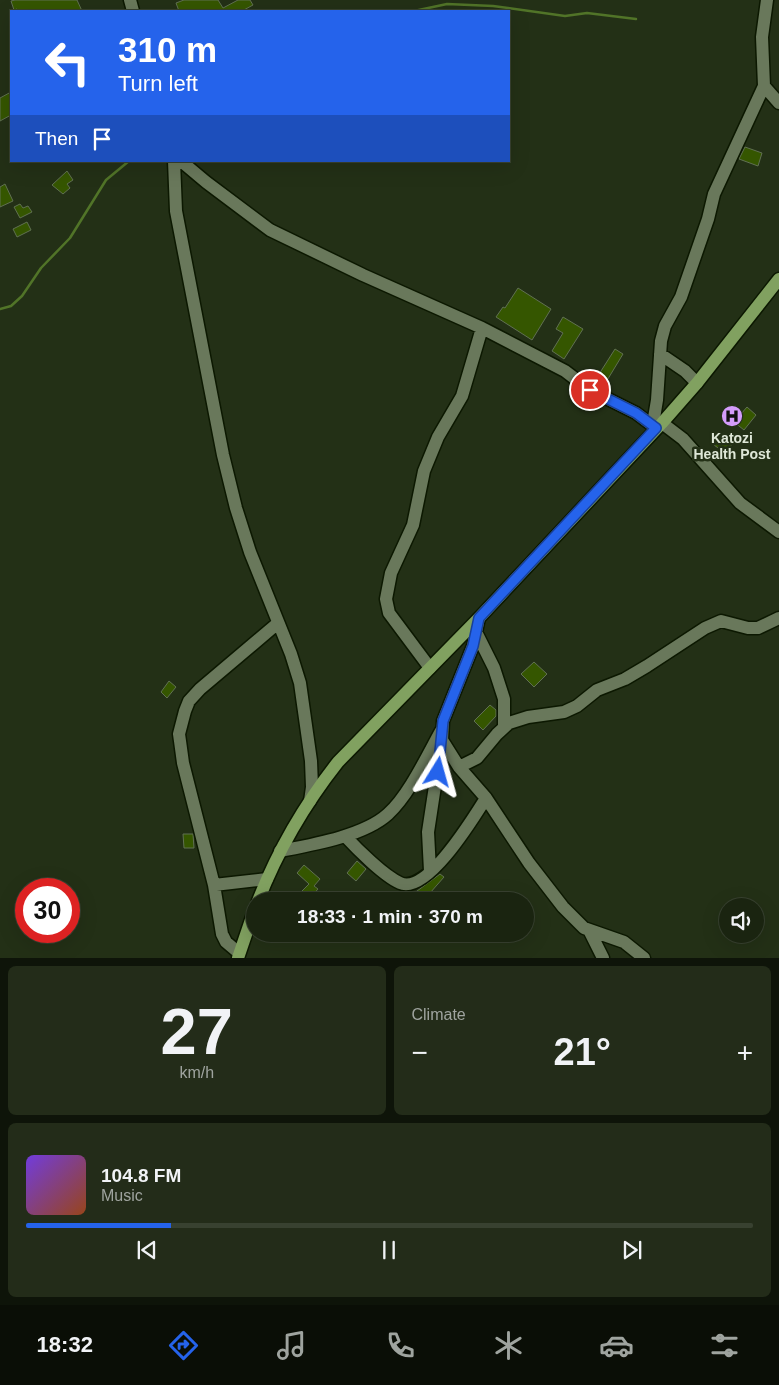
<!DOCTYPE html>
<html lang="en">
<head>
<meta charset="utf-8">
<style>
	:root { --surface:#1a2410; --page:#232c19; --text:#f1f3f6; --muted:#9fa49f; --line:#384130; --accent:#2563eb }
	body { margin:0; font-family:Helvetica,sans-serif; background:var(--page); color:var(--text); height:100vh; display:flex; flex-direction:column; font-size:19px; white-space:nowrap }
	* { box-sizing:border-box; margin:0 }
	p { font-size:16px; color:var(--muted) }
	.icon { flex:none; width:28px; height:28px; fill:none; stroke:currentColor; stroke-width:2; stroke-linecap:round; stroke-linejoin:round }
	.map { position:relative; height:958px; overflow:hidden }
	.sheet { display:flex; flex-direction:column; gap:8px; padding:8px; background:#0e1409; flex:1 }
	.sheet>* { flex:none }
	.banner { position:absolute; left:10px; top:10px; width:500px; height:152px; border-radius:0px; box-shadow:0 5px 20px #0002,0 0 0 1px var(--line); background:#2563eb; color:#fff; overflow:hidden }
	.tools { position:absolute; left:719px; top:898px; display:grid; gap:10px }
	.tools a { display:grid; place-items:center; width:45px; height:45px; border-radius:50%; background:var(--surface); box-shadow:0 5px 20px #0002,0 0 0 1px var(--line); font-size:25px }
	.speed { position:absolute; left:15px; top:878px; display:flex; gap:10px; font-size:25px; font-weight:700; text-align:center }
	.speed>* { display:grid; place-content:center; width:65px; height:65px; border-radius:50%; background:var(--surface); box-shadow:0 5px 20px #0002,0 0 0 1px var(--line); line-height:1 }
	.speed .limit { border:8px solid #d22; background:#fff; color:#111 }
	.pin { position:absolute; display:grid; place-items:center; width:42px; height:42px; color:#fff; margin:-21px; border:2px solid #fff; border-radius:50%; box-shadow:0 1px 5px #0007 }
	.me { position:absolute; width:55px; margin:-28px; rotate:8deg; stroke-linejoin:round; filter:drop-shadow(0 0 4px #0008) }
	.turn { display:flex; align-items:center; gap:18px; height:105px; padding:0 25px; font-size:22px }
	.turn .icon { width:65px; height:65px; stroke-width:2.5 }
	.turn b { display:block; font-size:35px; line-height:42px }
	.then { display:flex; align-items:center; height:48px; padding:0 25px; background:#0003; gap:10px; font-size:19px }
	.big { font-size:38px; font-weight:800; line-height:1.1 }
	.sheet .widget { flex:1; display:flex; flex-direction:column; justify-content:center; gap:8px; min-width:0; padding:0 18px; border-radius:8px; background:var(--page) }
	.sheet .dial { align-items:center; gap:0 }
	.dial b { font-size:65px; line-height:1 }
	.song { display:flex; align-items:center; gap:15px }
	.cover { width:60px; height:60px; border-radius:8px; background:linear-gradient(135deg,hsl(260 70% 55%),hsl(20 70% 35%)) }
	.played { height:5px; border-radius:2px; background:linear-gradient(90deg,var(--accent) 20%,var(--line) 20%) }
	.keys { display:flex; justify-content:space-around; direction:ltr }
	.heat { display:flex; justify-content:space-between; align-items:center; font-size:28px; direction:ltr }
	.sheet .tiles { flex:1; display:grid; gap:8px; grid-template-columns:1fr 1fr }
	.widget:last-child { grid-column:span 2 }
	.trip { position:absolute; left:246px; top:892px; width:288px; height:50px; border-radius:25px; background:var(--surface); box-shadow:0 5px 20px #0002,0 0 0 1px var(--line); font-weight:800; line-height:50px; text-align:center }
	.tabs { display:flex; height:80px; justify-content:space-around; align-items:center; background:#0a0e06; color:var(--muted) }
	.tabs .icon { width:35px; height:35px }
	.tabs .selected { color:var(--accent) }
	.tabs b { font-size:22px; color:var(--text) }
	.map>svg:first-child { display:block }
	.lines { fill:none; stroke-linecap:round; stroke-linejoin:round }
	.stream { stroke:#517428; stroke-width:2.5 }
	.building { fill:#355600; stroke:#607052 }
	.minor-casing { stroke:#0c1801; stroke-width:15 }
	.major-casing { stroke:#0c1801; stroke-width:15 }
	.minor { stroke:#69785b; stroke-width:12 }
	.major { stroke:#81a160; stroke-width:12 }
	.route-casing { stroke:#184099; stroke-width:12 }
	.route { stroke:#2563eb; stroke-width:9 }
	.labels { text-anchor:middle; stroke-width:5; stroke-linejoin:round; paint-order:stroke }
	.poi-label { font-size:14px; font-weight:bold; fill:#dee7d7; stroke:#233016 }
</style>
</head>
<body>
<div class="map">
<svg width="779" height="958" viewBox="0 0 779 958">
	<rect width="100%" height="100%" fill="#233016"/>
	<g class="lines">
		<!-- stream -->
		<path class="stream" d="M414 11 447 4 493 6 565 16 587 13 636 19
			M0 309 11 306 22 296 41 268 70 238 106 180 129 161"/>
	</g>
	<!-- building -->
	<path class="building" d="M15 0H77L82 11H17V9L14 10 11 1Z
		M184 0H218L223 8 238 0H250L253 5 242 11H179L176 3Z
		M11 92V115L0 121V98Z
		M745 147 762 153 758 166 739 159Z
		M67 171 73 180 67 184 70 188 63 194 52 185Z
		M5 184 13 201 0 207V187Z
		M20 204 23 208 28 206 32 212 20 218 14 207Z
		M27 222 31 230 17 237 13 229Z
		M518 288 551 309 532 340 496 317 503 307 505 308Z
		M563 317 583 329 564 359 552 351 563 333 556 329Z
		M615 349 623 354 603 387 594 382Z
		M747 407 756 415 744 430 734 422Z
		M723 433 734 442 725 453 714 445Z
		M534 662 547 674 534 687 521 674Z
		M169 681 176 687 167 698 161 692Z
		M490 705 496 710V716L483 730 474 721Z
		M183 834H193L194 848H184Z
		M357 861 366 869 356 881 347 873Z
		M304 865 320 879 314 886 318 889 310 898 302 891 309 884 297 873Z
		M440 874 444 877 423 901 413 894Z"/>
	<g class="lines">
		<!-- minor casing -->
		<g class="minor-casing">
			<path id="minor" d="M130 0 133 11
				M764 86 779 103
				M174 161 176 211 223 455 236 508 250 552 291 654 300 683 311 761 312 787 310 801
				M181 161 206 182 270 230 363 275 482 328 565 371 590 390 636 413 656 428
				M660 354 685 371 697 383
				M662 423 683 439 740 503 779 532
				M653 424 657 400 661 341 665 326 681 297 708 219 714 194 764 86 762 37 767 0
				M479 618 473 646 443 721 442 740 459 767 486 798 529 863 563 907 584 928 624 942 644 958
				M476 632 494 668 504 699V727
				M430 668 389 613 386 599 391 573 413 525 424 471 438 437 462 396 482 328
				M459 767 477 758 497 734 509 723 528 717 564 712 577 706 597 690 625 679 647 666 705 628 721 621 748 628H758L779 618
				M345 836C357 849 384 876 400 883 427 895 474 817 486 798
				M280 851C311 845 364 836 388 814 409 795 427 756 441 731
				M430 871 428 832 442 740
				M214 885 267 879
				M590 932 603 958
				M239 953 226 942 222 934 214 885 183 763 180 741 179 734 185 711 189 701 200 689 278 623"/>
		</g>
		<!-- major casing -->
		<g class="major-casing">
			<path id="major" d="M258 901C278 850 304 805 338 762L479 618 662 423 697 383 779 279
				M238 958 255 908"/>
		</g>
		<!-- minor -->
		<use href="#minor" class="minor"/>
		<!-- major -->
		<use href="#major" class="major"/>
	</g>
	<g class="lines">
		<!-- route casing -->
		<g class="route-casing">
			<path id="route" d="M438 772 443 721 473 646 479 618 656 428 636 413 590 390"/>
		</g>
		<!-- route -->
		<use href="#route" class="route"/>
	</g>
	<!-- icons -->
	<defs>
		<g id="hospital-disc" transform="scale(1.125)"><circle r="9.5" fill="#d49cfb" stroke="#233016"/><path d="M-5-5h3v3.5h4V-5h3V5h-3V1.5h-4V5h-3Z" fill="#111"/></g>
	</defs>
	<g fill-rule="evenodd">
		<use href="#hospital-disc" x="732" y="416"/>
	</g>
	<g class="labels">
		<!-- poi labels -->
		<g class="poi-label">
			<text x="732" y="443">Katozi<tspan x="732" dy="16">Health Post</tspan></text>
		</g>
	</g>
</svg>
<div class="tools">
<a><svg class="icon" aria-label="sound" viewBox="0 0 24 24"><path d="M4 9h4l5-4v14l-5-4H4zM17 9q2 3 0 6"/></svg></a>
</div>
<div class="speed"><div class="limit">30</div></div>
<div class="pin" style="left:590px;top:390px;background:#d93025"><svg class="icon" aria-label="arrive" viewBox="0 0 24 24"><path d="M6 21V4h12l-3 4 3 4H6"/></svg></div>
<svg class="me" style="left:438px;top:772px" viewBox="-20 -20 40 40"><path d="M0-17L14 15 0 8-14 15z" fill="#2563eb" stroke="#fff" stroke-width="4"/></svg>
<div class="trip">18:33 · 1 min · 370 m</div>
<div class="banner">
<div class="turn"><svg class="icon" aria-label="left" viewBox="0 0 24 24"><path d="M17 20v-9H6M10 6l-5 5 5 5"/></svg><div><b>310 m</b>Turn left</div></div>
<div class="then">Then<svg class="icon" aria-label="arrive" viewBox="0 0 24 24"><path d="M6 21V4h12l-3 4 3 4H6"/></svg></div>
</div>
</div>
<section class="sheet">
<div class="tiles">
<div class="widget dial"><b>27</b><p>km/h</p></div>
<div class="widget"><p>Climate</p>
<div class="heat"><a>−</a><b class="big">21°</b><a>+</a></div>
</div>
<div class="widget">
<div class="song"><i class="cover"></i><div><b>104.8 FM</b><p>Music</p></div></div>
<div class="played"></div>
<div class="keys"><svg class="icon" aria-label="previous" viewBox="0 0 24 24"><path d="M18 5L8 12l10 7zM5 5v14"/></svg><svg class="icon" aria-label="pause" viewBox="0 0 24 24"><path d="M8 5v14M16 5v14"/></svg><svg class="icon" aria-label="next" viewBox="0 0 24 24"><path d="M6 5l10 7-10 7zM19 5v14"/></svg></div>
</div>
</div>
</section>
<nav class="tabs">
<b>18:32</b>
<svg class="icon selected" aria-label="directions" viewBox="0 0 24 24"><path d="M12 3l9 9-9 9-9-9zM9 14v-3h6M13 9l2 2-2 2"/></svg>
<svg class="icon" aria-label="music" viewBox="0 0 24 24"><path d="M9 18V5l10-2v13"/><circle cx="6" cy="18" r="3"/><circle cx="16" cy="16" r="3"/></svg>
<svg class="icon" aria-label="phone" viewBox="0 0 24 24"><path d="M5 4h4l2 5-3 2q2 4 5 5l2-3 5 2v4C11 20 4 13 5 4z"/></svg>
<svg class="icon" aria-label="climate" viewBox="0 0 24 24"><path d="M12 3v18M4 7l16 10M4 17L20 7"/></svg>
<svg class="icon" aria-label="car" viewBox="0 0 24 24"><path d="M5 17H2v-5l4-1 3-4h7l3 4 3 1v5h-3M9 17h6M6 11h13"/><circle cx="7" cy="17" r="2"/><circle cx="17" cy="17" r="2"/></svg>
<svg class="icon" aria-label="filters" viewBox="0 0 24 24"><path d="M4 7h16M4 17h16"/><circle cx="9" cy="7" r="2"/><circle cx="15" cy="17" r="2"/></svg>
</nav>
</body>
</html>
